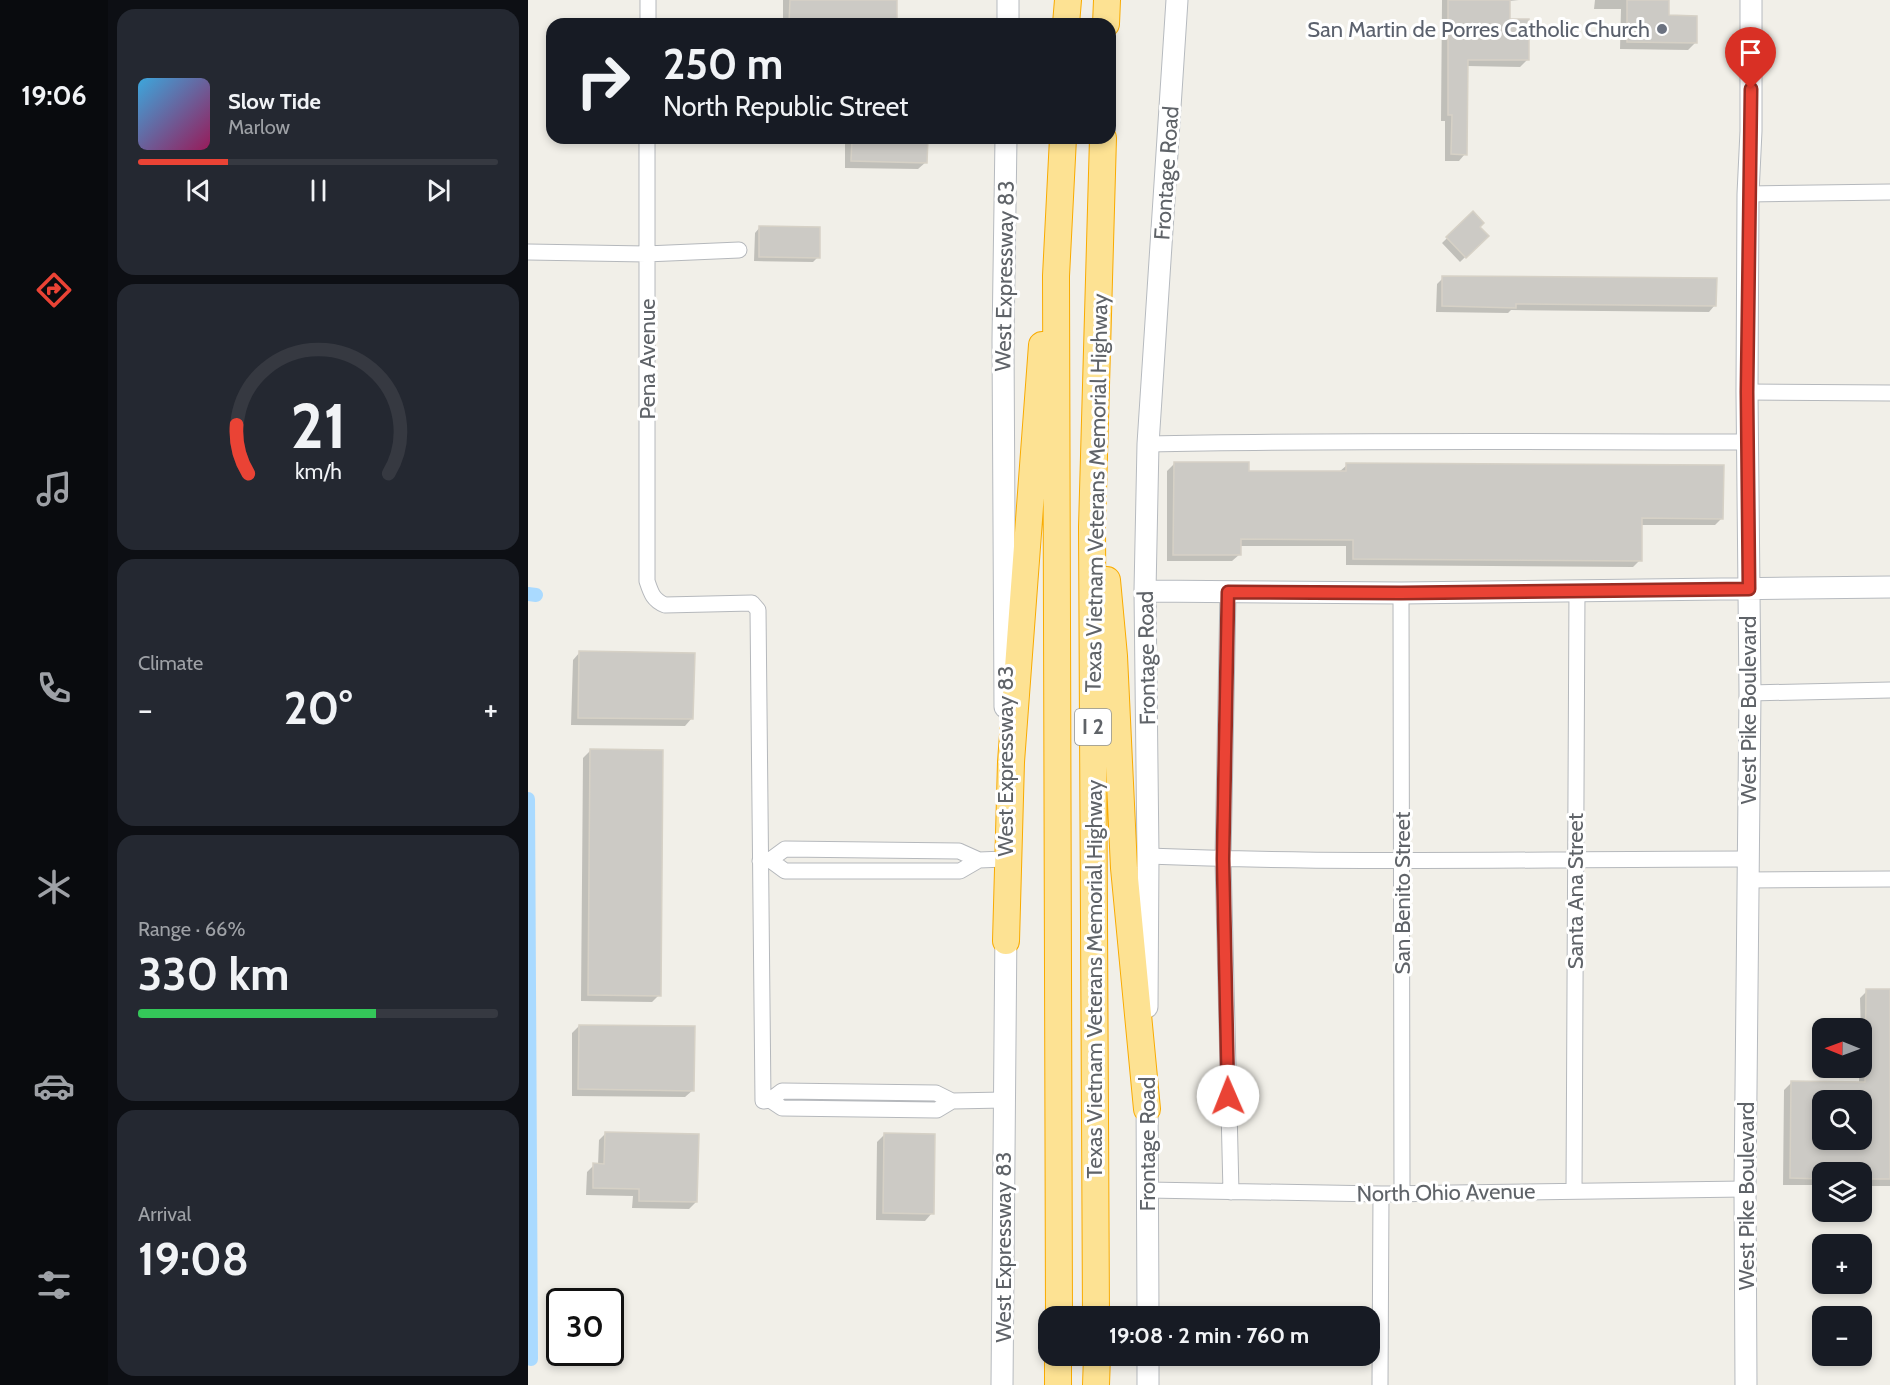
<!DOCTYPE html>
<html lang="en">
<head>
<meta charset="utf-8">
<style>
	:root { --surface:#171b24; --page:#242831; --text:#f1f3f6; --muted:#9ea1a6; --line:#363941; --accent:#ea4335 }
	body { margin:0; font-family:Cabin,sans-serif; background:var(--page); color:var(--text); height:100vh; display:flex; flex-direction:column; font-size:22px; white-space:nowrap }
	* { box-sizing:border-box; margin:0 }
	p { font-size:20px; color:var(--muted) }
	.icon { flex:none; width:33px; height:33px; fill:none; stroke:currentColor; stroke-width:2; stroke-linecap:round; stroke-linejoin:round }
	.map { position:relative; flex:1; overflow:hidden }
	.details { display:flex; flex-direction:column; gap:9px; padding:9px; background:#0d0f14; width:420px }
	.details>* { flex:none }
	.hud { position:absolute; left:18px; top:18px; width:570px; height:126px; border-radius:18px; box-shadow:0 3px 9px #0003; background:#171b24; color:var(--text); overflow:hidden }
	.needle { width:39px; rotate:271deg }
	.controls { position:absolute; left:1284px; top:1018px; display:grid; gap:12px }
	.controls a { display:grid; place-items:center; width:60px; height:60px; border-radius:12px; background:var(--surface); box-shadow:0 3px 9px #0003; font-size:30px }
	.speed { position:absolute; left:18px; top:1288px; display:flex; gap:12px; font-size:30px; font-weight:700; text-align:center }
	.speed>* { display:grid; place-content:center; width:78px; height:78px; border-radius:50%; background:var(--surface); box-shadow:0 3px 9px #0003; line-height:1 }
	.speed .limit { border:3px solid #111; border-radius:9px; background:#fff; color:#111 }
	.pin { position:absolute; display:grid; place-items:center; width:51px; height:51px; color:#fff; margin:-62px -26px; border-radius:50% 50% 50% 0; rotate:-45deg; box-shadow:0 0 6px #0007 }
	.pin .icon { rotate:45deg }
	.me { position:absolute; width:66px; margin:-33px; rotate:359deg; stroke-linejoin:round; filter:drop-shadow(0 0 4px #0008) }
	.turn { display:flex; align-items:center; gap:21px; height:126px; padding:0 18px; font-size:27px }
	.turn .icon { width:78px; height:78px; stroke-width:2.5 }
	.turn b { display:block; font-size:42px; line-height:51px }
	.big { font-size:45px; font-weight:700; line-height:1.1 }
	.details .widget { flex:1; display:flex; flex-direction:column; justify-content:center; gap:9px; min-width:0; padding:0 21px; border-radius:18px; background:var(--page) }
	.details .dial { align-items:center; gap:0 }
	.dial svg { height:156px; overflow:visible; fill:none; stroke:var(--line); stroke-width:7; stroke-linecap:round; text-anchor:middle }
	.dial text { fill:var(--text); stroke:none }
	.song { display:flex; align-items:center; gap:18px }
	.cover { width:72px; height:72px; border-radius:9px; background:linear-gradient(135deg,hsl(200 70% 55%),hsl(330 70% 35%)) }
	.played { height:6px; border-radius:3px; background:linear-gradient(90deg,var(--accent) 25%,var(--line) 25%) }
	.keys { display:flex; justify-content:space-around; direction:ltr }
	.heat { display:flex; justify-content:space-between; align-items:center; font-size:33px; direction:ltr }
	.charge { height:9px; border-radius:4px; background:linear-gradient(90deg,#34c759 66%,var(--line) 0) }
	.trip { position:absolute; left:510px; top:1306px; width:342px; height:60px; border-radius:18px; background:var(--surface); box-shadow:0 3px 9px #0003; font-weight:700; line-height:60px; text-align:center }
	main { display:flex; flex:1; min-height:0 }
	.tabs { display:flex; flex-direction:column; width:108px; justify-content:space-around; align-items:center; background:#090b0e; color:var(--muted) }
	.tabs .icon { width:42px; height:42px }
	.tabs .active { color:var(--accent) }
	.tabs b { font-size:27px; color:var(--text) }
	.map>svg:first-child { display:block }
	.shadow { fill:#0003; fill-rule:evenodd }
	.lines { fill:none; stroke-linecap:round; stroke-linejoin:round }
	.canal { stroke:#aadaff; stroke-width:14 }
	.building { fill:#cccac5; stroke:#d6d1c6; stroke-width:1.5; fill-rule:evenodd }
	.street-casing { stroke:#b5b8bc; stroke-width:17 }
	.secondary-casing { stroke:#b6babf; stroke-width:23 }
	.highway-casing { stroke:#f9ab00; stroke-width:28 }
	.street { stroke:#fff; stroke-width:15 }
	.secondary { stroke:#fff; stroke-width:21 }
	.highway { stroke:#fde293; stroke-width:26 }
	.route-casing { stroke:#982c22; stroke-width:15 }
	.route { stroke:#ea4335; stroke-width:10 }
	.worship-dot { fill:#6b7280; stroke:#fff; stroke-width:2 }
	.labels { text-anchor:middle; stroke-width:6; stroke-linejoin:round; paint-order:stroke }
	.shield { fill:#fff; stroke:#8f9295; stroke-width:1.5 }
	.shield-label { font-size:21px; font-weight:bold; fill:#5f6368 }
	.worship-label { font-size:22px; fill:#5b616d; stroke:#fff; text-anchor:end }
	.street-label { font-size:22px; fill:#5f6368; stroke:#fff }
</style>
</head>
<body>
<main>
<nav class="tabs">
<b>19:06</b>
<svg class="icon active" aria-label="directions" viewBox="0 0 24 24"><path d="M12 3l9 9-9 9-9-9zM9 14v-3h6M13 9l2 2-2 2"/></svg>
<svg class="icon" aria-label="music" viewBox="0 0 24 24"><path d="M9 18V5l10-2v13"/><circle cx="6" cy="18" r="3"/><circle cx="16" cy="16" r="3"/></svg>
<svg class="icon" aria-label="phone" viewBox="0 0 24 24"><path d="M5 4h4l2 5-3 2q2 4 5 5l2-3 5 2v4C11 20 4 13 5 4z"/></svg>
<svg class="icon" aria-label="climate" viewBox="0 0 24 24"><path d="M12 3v18M4 7l16 10M4 17L20 7"/></svg>
<svg class="icon" aria-label="car" viewBox="0 0 24 24"><path d="M5 17H2v-5l4-1 3-4h7l3 4 3 1v5h-3M9 17h6M6 11h13"/><circle cx="7" cy="17" r="2"/><circle cx="17" cy="17" r="2"/></svg>
<svg class="icon" aria-label="filters" viewBox="0 0 24 24"><path d="M4 7h16M4 17h16"/><circle cx="9" cy="7" r="2"/><circle cx="15" cy="17" r="2"/></svg>
</nav>
<section class="details">
<div class="widget">
<div class="song"><i class="cover"></i><div><b>Slow Tide</b><p>Marlow</p></div></div>
<div class="played"></div>
<div class="keys"><svg class="icon" aria-label="previous" viewBox="0 0 24 24"><path d="M18 5L8 12l10 7zM5 5v14"/></svg><svg class="icon" aria-label="pause" viewBox="0 0 24 24"><path d="M8 5v14M16 5v14"/></svg><svg class="icon" aria-label="next" viewBox="0 0 24 24"><path d="M6 5l10 7-10 7zM19 5v14"/></svg></div>
</div>
<div class="widget dial"><svg viewBox="0 0 100 80">
<path d="M14 69A42 42 0 1 1 86 69"/>
<path d="M14 69A42 42 0 0 1 8 44" stroke="#ea4335"/>
<text x="50" y="56" font-size="32" font-weight="700">21</text>
<text x="50" y="72" font-size="11">km/h</text>
</svg></div>
<div class="widget"><p>Climate</p>
<div class="heat"><a>−</a><b class="big">20°</b><a>+</a></div>
</div>
<div class="widget"><p>Range · 66%</p><b class="big">330 km</b><div class="charge"></div></div>
<div class="widget"><p>Arrival</p><b class="big">19:08</b></div>
</section>
<div class="map">
<svg width="1362" height="1385" viewBox="0 0 1362 1385">
	<rect width="100%" height="100%" fill="#f1efe8"/>
	<!-- shadow -->
	<path class="shadow" d="M255 0H367V24H255Z
		M914 0H991L981 1V20L999 60 992 67 939 66 937 154 931 161H917V121H913Z
		M1067 0H1140L1139 16 1167 43 1160 50 1092 49 1093 9H1066Z
		M317 138H398V162L390 169 317 168Z
		M945 213 950 227 959 236 932 262 914 243Z
		M232 227 290 257 285 262 226 261 227 233Z
		M915 278 1187 305 1181 312 983 310 980 313 908 312 909 284Z
		M646 464 719 472H811L819 465 1194 518 1187 525H1112V560L1105 567 818 565V546H712V554L704 561H639V471Z
		M52 652 164 718 157 726 43 725 45 660Z
		M63 750 131 995 124 1002 53 1001 55 758Z
		M1339 991H1362V1186H1334V1173H1294V1185H1255L1256 1090 1263 1083H1331V1068H1334L1332 998ZM1294 1101H1334V1140H1294Z
		M51 1026 165 1090 157 1097 44 1096V1033Z
		M78 1133 168 1202 161 1209 104 1208 105 1196 58 1195 59 1172 66 1165H70L71 1140Z
		M357 1134 404 1213 397 1221 348 1220 349 1142Z"/>
	<g class="lines">
		<!-- canal -->
		<path class="canal" d="M0 594 8 595
			M0 799 3 1359"/>
	</g>
	<!-- building -->
	<path class="building" d="M262 0H369V24H261Z
		M920 0H982V19H1001V60H940L939 155 923 154 924 115H920Z
		M1099 0H1141V15L1169 16V43L1099 42Z
		M324 138H400L399 163 323 161Z
		M945 211 956 223 952 227 961 236 938 258 918 237Z
		M231 226 292 227V258L231 257Z
		M914 276 1189 278 1188 306 988 304V308L914 306Z
		M646 462H721V471H818V463L1196 465 1195 519 1114 518V561L825 559V540L713 539V555H645Z
		M51 651 167 653 165 719 50 718Z
		M62 749 135 750 133 996 60 995Z
		M1338 989H1362V1179H1334V1173H1294V1179L1262 1178 1263 1081 1337 1082ZM1294 1101H1334V1140H1294Z
		M51 1025 167 1026 166 1091 50 1089Z
		M77 1132 171 1134 169 1202 111 1201V1189L65 1188V1163L76 1164Z
		M356 1133 407 1134 406 1214 355 1213Z"/>
	<g class="lines">
		<!-- street casing -->
		<g class="street-casing">
			<path id="street" d="M120 24V0
				M119 138V581C123 593 125 600 137 605L224 603 230 610 235 1101 242 1100 254 1108 409 1110 424 1101
				M1220 194 1362 192
				M0 252 118 254 211 250
				M1219 392 1362 393
				M620 444C820 440 1020 442 1220 442
				M700 592 695 859 703 1192
				M873 593 874 1193
				M1222 693 1362 690
				M620 856C820 864 1019 859 1219 859
				M242 860 257 871H432L451 860
				M232 861 242 860 257 849 431 851 451 860 477 859
				M1219 880 1362 879
				M242 1100 254 1091 408 1093 424 1101 476 1100
				M620 1190 853 1194 1217 1189
				M1046 1191 1049 590
				M852 1385 853 1194"/>
		</g>
		<!-- secondary casing -->
		<g class="secondary-casing">
			<path id="secondary" d="M480 24V0
				M617 591 873 593 1362 587
				M477 707 475 340 478 138
				M619 1007 620 856 617 591 620 444 649 0
				M619 1093 620 1317
				M620 1356V1385
				M474 1385 478 925
				M1218 1385 1217 1189 1222 693 1219 392 1220 194 1223 131V0"/>
		</g>
		<!-- highway casing -->
		<g class="highway-casing">
			<path id="highway" d="M538 24 540 0
				M578 24 579 0
				M579 580 586 656 596 868 619 1109
				M478 941 483 762 514 345
				M531 1317 528 276 535 138
				M568 1317 564 527 575 138
				M530 1385V1356
				M568 1385 569 1356"/>
		</g>
		<!-- street -->
		<use href="#street" class="street"/>
		<!-- secondary -->
		<use href="#secondary" class="secondary"/>
		<!-- highway -->
		<use href="#highway" class="highway"/>
	</g>
	<g class="lines">
		<!-- route casing -->
		<g class="route-casing">
			<path id="route" d="M700 1096 695 859 700 592 873 593 1221 589 1219 392 1223 89"/>
		</g>
		<!-- route -->
		<use href="#route" class="route"/>
	</g>
	<!-- markers -->
	<circle class="worship-dot" cx="1134" cy="29" r="6"/>
	<g class="labels">
		<!-- shield labels -->
		<rect class="shield" x="547" y="709" width="36" height="36" rx="4.5"/>
		<g class="shield-label">
			<text x="565" y="734">I 2</text>
		</g>
		<!-- worship labels -->
		<g class="worship-label">
			<text x="1122" y="37">San Martin de Porres Catholic Church</text>
		</g>
		<!-- street labels -->
		<g class="street-label">
			<text transform="translate(638 173) rotate(-86)" y="8">Frontage Road</text>
			<text transform="translate(476 276) rotate(-89)" y="8">West Expressway 83</text>
			<text transform="translate(119 359) rotate(-90)" y="8">Pena Avenue</text>
			<text transform="translate(568 493) rotate(-89)" y="8">Texas Vietnam Veterans Memorial Highway</text>
			<text transform="translate(618 658) rotate(-91)" y="8">Frontage Road</text>
			<text transform="translate(1220 710) rotate(-90)" y="8">West Pike Boulevard</text>
			<text transform="translate(477 761) rotate(-90)" y="8">West Expressway 83</text>
			<text transform="translate(1047 891) rotate(-90)" y="8">Santa Ana Street</text>
			<text transform="translate(874 893) rotate(-90)" y="8">San Benito Street</text>
			<text transform="translate(566 979) rotate(-90)" y="8">Texas Vietnam Veterans Memorial Highway</text>
			<text transform="translate(619 1144) rotate(-90)" y="8">Frontage Road</text>
			<text transform="translate(918 1192) rotate(-1)" y="8">North Ohio Avenue</text>
			<text transform="translate(1218 1196) rotate(-90)" y="8">West Pike Boulevard</text>
			<text transform="translate(475 1247) rotate(-90)" y="8">West Expressway 83</text>
		</g>
	</g>
</svg>
<div class="controls">
<a><svg class="needle" viewBox="-14 -14 28 28"><path d="M0-13l5 13h-10z" fill="#e53935"/><path d="M0 13l5-13h-10z" fill="#9ea1a6"/></svg></a>
<a><svg class="icon" aria-label="search" viewBox="0 0 24 24"><circle cx="10" cy="10" r="6"/><path d="M15 15l6 6"/></svg></a>
<a><svg class="icon" aria-label="layers" viewBox="0 0 24 24"><path d="M12 4l9 5-9 5-9-5zM3 14l9 5 9-5"/></svg></a>
<a>+</a>
<a>−</a>
</div>
<div class="speed"><div class="limit">30</div></div>
<div class="pin" style="left:1223px;top:89px;background:#d93025"><svg class="icon" aria-label="arrive" viewBox="0 0 24 24"><path d="M6 21V4h12l-3 4 3 4H6"/></svg></div>
<svg class="me" style="left:700px;top:1096px" viewBox="-20 -20 40 40"><circle r="19" fill="#fff"/><path d="M0-13L10 11 0 6-10 11z" fill="#ea4335"/></svg>
<div class="trip">19:08 · 2 min · 760 m</div>
<div class="hud">
<div class="turn"><svg class="icon" aria-label="right" viewBox="0 0 24 24"><path d="M7 20v-9h11M14 6l5 5-5 5"/></svg><div><b>250 m</b>North Republic Street</div></div>
</div>
</div>
</main>
</body>
</html>
